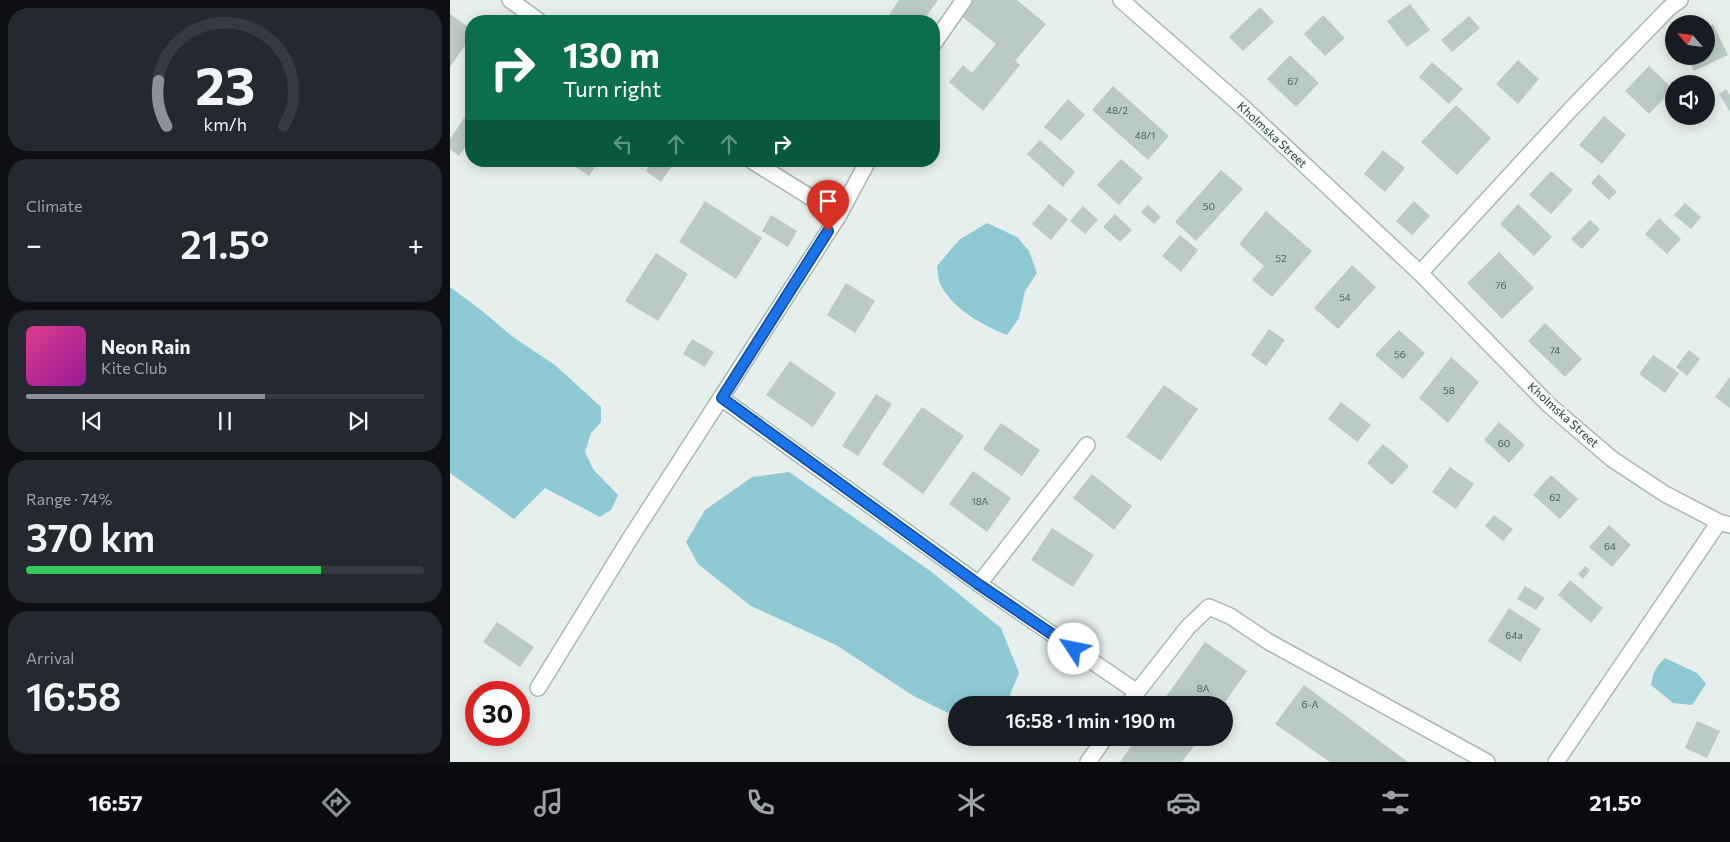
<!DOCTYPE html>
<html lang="en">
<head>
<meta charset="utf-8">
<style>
	:root { --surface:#171b24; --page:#242831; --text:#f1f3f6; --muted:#9ea1a6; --line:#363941; --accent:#8c9099 }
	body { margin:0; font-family:Commissioner,sans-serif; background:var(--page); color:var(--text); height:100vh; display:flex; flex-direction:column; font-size:19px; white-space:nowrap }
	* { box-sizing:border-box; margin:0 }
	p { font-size:16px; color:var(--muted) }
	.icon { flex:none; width:28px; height:28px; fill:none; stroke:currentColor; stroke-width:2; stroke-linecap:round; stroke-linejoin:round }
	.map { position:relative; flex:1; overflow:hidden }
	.panel { display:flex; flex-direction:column; gap:8px; padding:8px; background:#0d0f14; width:450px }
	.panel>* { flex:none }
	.top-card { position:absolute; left:15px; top:15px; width:475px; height:152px; border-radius:20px; box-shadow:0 2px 12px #0003; background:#0b6e4f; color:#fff; overflow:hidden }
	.needle { width:32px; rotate:298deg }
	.fabs { position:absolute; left:1215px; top:15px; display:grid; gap:10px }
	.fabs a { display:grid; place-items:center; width:50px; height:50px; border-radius:50%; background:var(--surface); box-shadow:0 2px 12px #0003; font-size:25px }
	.speed { position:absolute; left:15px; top:681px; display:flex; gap:10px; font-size:25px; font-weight:700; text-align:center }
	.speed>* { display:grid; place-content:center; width:65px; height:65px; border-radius:50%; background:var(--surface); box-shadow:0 2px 12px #0003; line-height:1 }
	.speed .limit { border:8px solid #d22; background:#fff; color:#111 }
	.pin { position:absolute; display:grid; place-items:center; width:42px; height:42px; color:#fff; margin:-51px -21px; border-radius:50% 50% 50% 0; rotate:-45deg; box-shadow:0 0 5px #0007 }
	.pin .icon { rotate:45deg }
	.me { position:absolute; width:55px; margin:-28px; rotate:304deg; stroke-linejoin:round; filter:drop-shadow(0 0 4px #0008) }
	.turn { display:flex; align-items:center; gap:18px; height:105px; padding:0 15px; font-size:22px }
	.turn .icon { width:65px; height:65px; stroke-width:2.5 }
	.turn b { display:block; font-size:35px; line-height:42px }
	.lanes { display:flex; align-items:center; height:48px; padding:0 15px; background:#0003; justify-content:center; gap:25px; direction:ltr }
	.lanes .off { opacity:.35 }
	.big { font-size:38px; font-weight:600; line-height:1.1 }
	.panel .widget { flex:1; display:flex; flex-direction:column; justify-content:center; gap:8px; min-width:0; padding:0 18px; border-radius:20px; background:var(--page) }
	.panel .dial { align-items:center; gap:0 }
	.dial svg { height:130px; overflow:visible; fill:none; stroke:var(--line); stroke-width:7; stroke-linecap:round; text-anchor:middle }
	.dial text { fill:var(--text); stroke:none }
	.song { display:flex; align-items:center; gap:15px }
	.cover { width:60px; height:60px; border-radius:8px; background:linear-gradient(135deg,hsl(330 70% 55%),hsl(300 70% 35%)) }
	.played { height:5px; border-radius:2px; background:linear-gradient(90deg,var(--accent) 60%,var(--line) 60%) }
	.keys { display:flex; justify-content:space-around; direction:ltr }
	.heat { display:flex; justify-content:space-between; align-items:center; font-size:28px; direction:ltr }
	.charge { height:8px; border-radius:4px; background:linear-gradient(90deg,#34c759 74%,var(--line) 0) }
	.trip { position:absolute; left:498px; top:696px; width:285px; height:50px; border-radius:25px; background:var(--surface); box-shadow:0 2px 12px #0003; font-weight:600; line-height:50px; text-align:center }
	.menu { display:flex; height:80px; justify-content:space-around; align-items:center; background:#090b0e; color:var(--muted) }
	.menu .icon { width:35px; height:35px }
	.menu .selected { color:var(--accent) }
	.menu b { font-size:22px; color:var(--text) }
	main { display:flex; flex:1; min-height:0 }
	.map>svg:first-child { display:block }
	.water { fill:#8ec9d4 }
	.building { fill:#bbcac4 }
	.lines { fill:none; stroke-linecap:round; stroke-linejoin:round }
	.minor-casing { stroke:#a8b8b2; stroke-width:18 }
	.minor { stroke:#fff; stroke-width:15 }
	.route-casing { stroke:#114b97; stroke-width:12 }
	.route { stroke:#1a73e8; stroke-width:9 }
	.labels { text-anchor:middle; stroke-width:4; stroke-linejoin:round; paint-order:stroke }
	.number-label { font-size:10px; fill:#4a645c }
	.street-label { font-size:12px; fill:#24423a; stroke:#f7fbf9 }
</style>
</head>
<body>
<main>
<section class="panel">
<div class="widget dial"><svg viewBox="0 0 100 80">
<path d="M14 69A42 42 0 1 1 86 69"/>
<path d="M14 69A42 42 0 0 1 9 41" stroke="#8c9099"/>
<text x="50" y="56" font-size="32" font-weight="700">23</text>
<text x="50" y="72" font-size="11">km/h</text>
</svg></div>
<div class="widget"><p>Climate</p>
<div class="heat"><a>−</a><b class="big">21.5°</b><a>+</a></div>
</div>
<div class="widget">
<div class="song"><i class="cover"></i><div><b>Neon Rain</b><p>Kite Club</p></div></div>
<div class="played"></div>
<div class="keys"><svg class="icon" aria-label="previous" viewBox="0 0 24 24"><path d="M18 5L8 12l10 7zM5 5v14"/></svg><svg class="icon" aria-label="pause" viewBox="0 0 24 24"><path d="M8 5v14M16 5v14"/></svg><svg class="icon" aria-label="next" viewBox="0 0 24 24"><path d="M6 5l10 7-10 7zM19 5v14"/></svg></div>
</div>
<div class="widget"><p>Range · 74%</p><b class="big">370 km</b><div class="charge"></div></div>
<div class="widget"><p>Arrival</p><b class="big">16:58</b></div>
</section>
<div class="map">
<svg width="1280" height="762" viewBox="0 0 1280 762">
	<rect width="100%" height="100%" fill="#e6efeb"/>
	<!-- water -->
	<path class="water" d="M537 223 567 237 579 251 587 273 575 291 569 318 557 335C532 325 505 310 491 286 488 281 488 272 487 266L509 240Z
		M0 287 31 310 63 337 105 365 151 407V422L141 433 135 452 143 469 168 495 161 510 150 517 95 488 64 519 0 473Z
		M339 472 479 570 551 628 569 673 556 705H506V714H500L462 695 386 645 301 606 248 564 236 542 255 510 302 477Z
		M1215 658 1247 673 1256 684 1242 705 1223 703 1201 685C1203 673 1206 666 1215 658Z"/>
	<!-- building -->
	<path class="building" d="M449 0H488L473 21H442L437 18Z
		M522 0H567L596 24 565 61 570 65 533 111 499 82 513 65 522 73 546 44 510 15Z
		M960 4 980 30 957 47 937 21Z
		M810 7 824 22 793 51 779 37Z
		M0 14 21 29V37L0 67Z
		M873 15 895 38 875 56 854 34Z
		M1019 16 1030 28 1002 52 991 40Z
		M1263 24 1278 55 1244 71 1237 56H1256V28Z
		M840 55 869 83 846 107 817 79Z
		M1068 60 1089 79 1068 104 1046 84Z
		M982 62 1013 89 999 104 969 77Z
		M1199 66 1223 89 1199 114 1175 91Z
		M663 86 719 136 698 160 642 110Z
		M1276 89 1280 95V112L1269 94Z
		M618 99 635 115 611 141 594 127Z
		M1006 105 1041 138 1007 175 971 142Z
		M1154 116 1176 135 1152 164 1129 145Z
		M14 118 21 123V139L9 156 0 149V139Z
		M590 140 625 172 613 187 577 154Z
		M933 150 955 168 935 192 914 174Z
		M671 159 693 178 669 205 647 185Z
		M117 161H149L139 176Z
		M202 161H225L211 182 196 171Z
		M771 170 793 189 746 241 725 222Z
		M1101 171 1123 190 1101 214 1079 195Z
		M1149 174 1167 192 1159 200 1141 183Z
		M255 201 312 238 286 279 229 242Z
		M964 201 980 216 962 235 946 221Z
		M1235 203 1251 217 1241 229 1224 215Z
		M599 204 618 219 601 240 582 224Z
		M1068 204 1102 237 1084 256 1050 224Z
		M698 205 711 217 704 224 691 212Z
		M633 206 648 220 635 234 620 221Z
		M816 211 862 251 822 297 802 280 814 266 789 244Z
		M665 214 682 230 670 242 653 227Z
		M321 215 347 231 338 247 312 231Z
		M1209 218 1231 239 1217 254 1195 234Z
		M1140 220 1150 229 1132 249 1121 239Z
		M730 235 748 250 731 272 712 256Z
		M1049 252 1084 288 1052 319 1017 283Z
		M206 253 238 274 208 321 175 301Z
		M902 265 926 287 888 329 864 308Z
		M396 283 425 301 405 333 377 315Z
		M1095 323 1132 359 1115 377 1078 341Z
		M819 329 835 340 816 366 801 355Z
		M949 330 975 353 953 379 925 355Z
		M242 339 264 352 255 367 233 354Z
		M1239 350 1250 359 1237 376 1226 367Z
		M1203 355 1229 373 1215 393 1189 374Z
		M1001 357 1029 382 998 423 969 398Z
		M340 361 386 393 363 427 316 395Z
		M1280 377V408L1265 397Z
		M714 385 748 409 711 461 676 437Z
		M426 394 442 404 408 456 392 446Z
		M891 402 921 425 907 442 878 419Z
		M472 407 514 436 473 494 432 464Z
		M1049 422 1075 445 1059 463 1034 440Z
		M551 423 590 450 572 476 533 449Z
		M933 444 959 466 942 485 917 463Z
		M1000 467 1024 484 1006 509 982 492Z
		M523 471 561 498 537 532 499 504Z
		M642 474 682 506 664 530 623 498Z
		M1101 475 1128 499 1110 519 1083 495Z
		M1044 515 1063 529 1053 541 1035 526Z
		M1159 525 1181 545 1162 567 1139 547Z
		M602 528 644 555 623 587 581 560Z
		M1135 566 1140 570 1133 579 1128 574Z
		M1120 580 1153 608 1141 623 1108 595Z
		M1075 586 1095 598 1086 610 1067 599Z
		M1059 608 1091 629 1070 662 1038 641Z
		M47 622 84 647 70 667 33 642Z
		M755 642 797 671 773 705H710Z
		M854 685 958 762H880L825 724Z
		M1247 721 1270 731 1257 758 1235 748Z
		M687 738H750L732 762H670Z"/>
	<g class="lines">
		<!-- minor casing -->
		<g class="minor-casing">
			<path id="minor" d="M60 0 89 21
				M671 0 795 109 970 273 1099 405 1162 459 1215 494 1269 522 1280 525
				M484 43 514 0
				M302 161 389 215
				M970 273 1121 109 1219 8 1230 0
				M271 398 529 584 687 692 678 705
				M529 584 637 445
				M88 688 181 537 389 215 418 161
				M687 692 738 627 759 607 780 616 819 642 1037 762
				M638 762 655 738
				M1106 762 1269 522"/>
		</g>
		<!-- minor -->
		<use href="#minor" class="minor"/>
	</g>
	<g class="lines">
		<!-- route casing -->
		<g class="route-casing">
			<path id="route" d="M378 231 272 398 528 584 624 649"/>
		</g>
		<!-- route -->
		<use href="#route" class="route"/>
	</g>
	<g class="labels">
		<!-- number labels -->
		<g class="number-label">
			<text x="843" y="85">67</text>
			<text x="667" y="114">48/2</text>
			<text x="695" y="139">48/1</text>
			<text x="759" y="210">50</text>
			<text x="831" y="262">52</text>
			<text x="1051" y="289">76</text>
			<text x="895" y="301">54</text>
			<text x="1105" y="354">74</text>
			<text x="950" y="358">56</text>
			<text x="999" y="394">58</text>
			<text x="1054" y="447">60</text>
			<text x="1105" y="501">62</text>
			<text x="530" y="505">18А</text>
			<text x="1160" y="550">64</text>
			<text x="1064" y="639">64а</text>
			<text x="753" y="692">8А</text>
			<text x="860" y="708">6-А</text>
		</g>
		<!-- street labels -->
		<g class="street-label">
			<text transform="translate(822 135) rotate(43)" y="4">Kholmska Street</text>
			<text transform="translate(1113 415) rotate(42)" y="4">Kholmska Street</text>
		</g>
	</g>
</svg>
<div class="fabs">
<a><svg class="needle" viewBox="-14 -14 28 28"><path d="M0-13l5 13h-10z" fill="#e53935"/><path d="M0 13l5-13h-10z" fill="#9ea1a6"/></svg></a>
<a><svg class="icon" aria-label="sound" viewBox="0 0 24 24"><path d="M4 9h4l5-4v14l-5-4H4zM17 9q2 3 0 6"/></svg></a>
</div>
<div class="speed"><div class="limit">30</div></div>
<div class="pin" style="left:378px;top:231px;background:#d93025"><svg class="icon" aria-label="arrive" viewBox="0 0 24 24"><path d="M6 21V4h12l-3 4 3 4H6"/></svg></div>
<svg class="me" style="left:624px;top:649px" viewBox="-20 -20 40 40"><circle r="19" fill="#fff"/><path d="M0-13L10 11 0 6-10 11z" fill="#1a73e8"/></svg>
<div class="trip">16:58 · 1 min · 190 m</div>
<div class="top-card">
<div class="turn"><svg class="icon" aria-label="right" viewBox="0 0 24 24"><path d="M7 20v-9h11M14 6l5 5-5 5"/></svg><div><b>130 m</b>Turn right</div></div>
<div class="lanes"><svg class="icon off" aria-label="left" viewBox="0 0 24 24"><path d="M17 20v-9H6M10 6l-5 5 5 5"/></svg><svg class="icon off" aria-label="ahead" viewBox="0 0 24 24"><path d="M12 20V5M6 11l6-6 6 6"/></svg><svg class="icon off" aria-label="ahead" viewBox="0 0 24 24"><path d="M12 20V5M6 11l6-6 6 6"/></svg><svg class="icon" aria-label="right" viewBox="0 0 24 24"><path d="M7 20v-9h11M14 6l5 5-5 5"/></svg></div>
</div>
</div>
</main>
<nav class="menu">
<b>16:57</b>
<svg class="icon selected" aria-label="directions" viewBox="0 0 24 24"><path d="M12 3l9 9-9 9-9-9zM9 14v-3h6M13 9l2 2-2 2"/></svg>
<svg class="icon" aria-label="music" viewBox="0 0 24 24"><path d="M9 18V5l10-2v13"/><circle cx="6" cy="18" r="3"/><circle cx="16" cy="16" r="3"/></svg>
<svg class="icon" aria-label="phone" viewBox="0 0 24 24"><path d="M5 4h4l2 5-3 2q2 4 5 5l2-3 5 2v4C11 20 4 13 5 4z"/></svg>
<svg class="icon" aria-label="climate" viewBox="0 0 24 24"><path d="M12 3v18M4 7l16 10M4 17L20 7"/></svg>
<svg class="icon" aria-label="car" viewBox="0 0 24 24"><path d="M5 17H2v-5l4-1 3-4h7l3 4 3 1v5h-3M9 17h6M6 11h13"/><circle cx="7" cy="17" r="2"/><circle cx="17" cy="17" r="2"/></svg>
<svg class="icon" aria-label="filters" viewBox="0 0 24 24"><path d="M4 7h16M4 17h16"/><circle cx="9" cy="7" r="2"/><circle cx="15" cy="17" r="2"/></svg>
<b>21.5°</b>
</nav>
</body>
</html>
